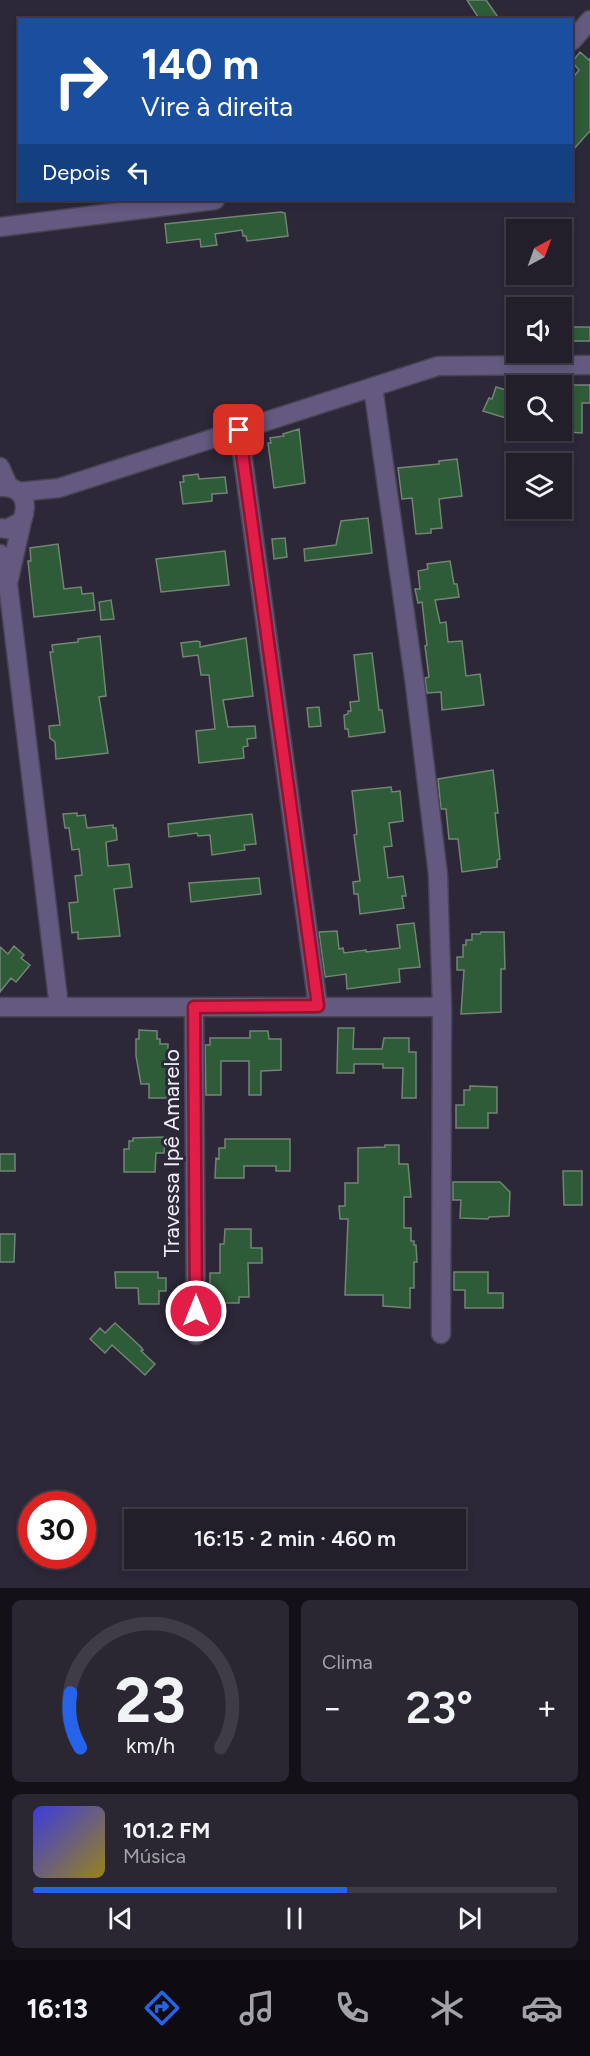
<!DOCTYPE html>
<html lang="pt">
<head>
<meta charset="utf-8">
<style>
	:root { --surface:#221e2a; --page:#2a2732; --text:#f1f3f6; --muted:#a2a2a8; --line:#3f3c47; --accent:#2563eb }
	body { margin:0; font-family:Figtree,sans-serif; background:var(--page); color:var(--text); height:100vh; display:flex; flex-direction:column; font-size:22px; white-space:nowrap }
	* { box-sizing:border-box; margin:0 }
	p { font-size:20px; color:var(--muted) }
	.icon { flex:none; width:33px; height:33px; fill:none; stroke:currentColor; stroke-width:2; stroke-linecap:round; stroke-linejoin:round }
	.map { position:relative; height:1588px; overflow:hidden }
	.side { display:flex; flex-direction:column; gap:12px; padding:12px; background:#131017; flex:1 }
	.side>* { flex:none }
	.top-card { position:absolute; left:18px; top:18px; width:555px; height:183px; border-radius:0px; box-shadow:0 3px 9px #0003,0 0 0 2px var(--line); background:#1a4fa0; color:#fff; overflow:hidden }
	.needle { width:39px; rotate:41deg }
	.controls { position:absolute; left:506px; top:219px; display:grid; gap:12px }
	.controls a { display:grid; place-items:center; width:66px; height:66px; border-radius:0px; background:var(--surface); box-shadow:0 3px 9px #0003,0 0 0 2px var(--line); font-size:30px }
	.speed { position:absolute; left:18px; top:1491px; display:flex; gap:12px; font-size:30px; font-weight:700; text-align:center }
	.speed>* { display:grid; place-content:center; width:78px; height:78px; border-radius:50%; background:var(--surface); box-shadow:0 3px 9px #0003,0 0 0 2px var(--line); line-height:1 }
	.speed .limit { border:9px solid #d22; background:#fff; color:#111 }
	.pin { position:absolute; display:grid; place-items:center; width:51px; height:51px; color:#fff; margin:-26px; border-radius:12px; box-shadow:0 3px 9px #0006 }
	.me { position:absolute; width:66px; margin:-33px; rotate:0deg; stroke-linejoin:round; filter:drop-shadow(0 0 4px #0008) }
	.turn { display:flex; align-items:center; gap:21px; height:126px; padding:0 24px; font-size:27px }
	.turn .icon { width:78px; height:78px; stroke-width:2.5 }
	.turn b { display:block; font-size:42px; line-height:51px }
	.then { display:flex; align-items:center; height:57px; padding:0 24px; background:#0003; gap:12px; font-size:22px }
	.big { font-size:45px; font-weight:600; line-height:1.1 }
	.side .widget { flex:1; display:flex; flex-direction:column; justify-content:center; gap:9px; min-width:0; padding:0 21px; border-radius:9px; background:var(--page) }
	.side .dial { align-items:center; gap:0 }
	.dial svg { height:156px; overflow:visible; fill:none; stroke:var(--line); stroke-width:7; stroke-linecap:round; text-anchor:middle }
	.dial text { fill:var(--text); stroke:none }
	.song { display:flex; align-items:center; gap:18px }
	.cover { width:72px; height:72px; border-radius:9px; background:linear-gradient(135deg,hsl(240 70% 55%),hsl(50 70% 35%)) }
	.played { height:6px; border-radius:3px; background:linear-gradient(90deg,var(--accent) 60%,var(--line) 60%) }
	.keys { display:flex; justify-content:space-around; direction:ltr }
	.heat { display:flex; justify-content:space-between; align-items:center; font-size:33px; direction:ltr }
	.side .tiles { flex:1; display:grid; gap:12px; grid-template-columns:1fr 1fr }
	.widget:last-child { grid-column:span 2 }
	.trip { position:absolute; left:124px; top:1509px; width:342px; height:60px; border-radius:0px; background:var(--surface); box-shadow:0 3px 9px #0003,0 0 0 2px var(--line); font-weight:600; line-height:60px; text-align:center }
	.tabs { display:flex; height:96px; justify-content:space-around; align-items:center; background:#0e0c11; color:var(--muted) }
	.tabs .icon { width:42px; height:42px }
	.tabs .current { color:var(--accent) }
	.tabs b { font-size:27px; color:var(--text) }
	.map>svg:first-child { display:block }
	.building { fill:#2e5b38; stroke:#738475; stroke-width:1.5 }
	.lines { fill:none; stroke-linecap:round; stroke-linejoin:round }
	.street-casing { stroke:#484453; stroke-width:21 }
	.street { stroke:#64597f; stroke-width:18 }
	.route-casing { stroke:#92132f; stroke-width:15 }
	.route { stroke:#e11d48; stroke-width:10 }
	.labels { text-anchor:middle; stroke-width:6; stroke-linejoin:round; paint-order:stroke }
	.street-label { font-size:22px; fill:#f0edf8; stroke:#2d2838 }
</style>
</head>
<body>
<div class="map">
<svg width="590" height="1588" viewBox="0 0 590 1588">
	<rect width="100%" height="100%" fill="#2d2838"/>
	<!-- building -->
	<path class="building" d="M467 0H486L500 20H480Z
		M580 52 589 60 590 58V131L572 151V79L579 70 572 62Z
		M281 212 285 213 288 236 247 241 246 236H243L242 230 215 234 217 245 201 247 200 239 167 243 165 224Z
		M565 327H590V341H565Z
		M510 377H516V421L483 411 489 398 492 399 496 387 506 390Z
		M571 385H590V403H582V433L567 432 568 386Z
		M299 429 305 483 274 488 268 443H271L270 438 284 436 283 434Z
		M457 459 462 496 439 499 442 528 431 529V533L416 534 412 498 402 499 398 468 439 464V461Z
		M198 474 199 479 225 477 227 493 212 494V501L183 504 180 482H184L183 476Z
		M368 518 372 553 305 561 304 549 336 545 341 521Z
		M285 538 287 557 274 559 272 539Z
		M58 544 64 589 81 587 82 594 93 593 95 610 34 617 28 561H31L30 548Z
		M225 551 229 585 161 592 156 559Z
		M450 561 454 584H457L459 597 435 600 440 623 446 622 448 642 462 641 466 676 480 674 484 705 442 710 441 692 427 693 425 678 429 677 425 646 427 645 426 637 422 602 418 603 415 589H420L418 571 428 569 427 564Z
		M111 600 114 619 101 620 99 602Z
		M100 636 106 696 99 697 108 753 56 759 55 742 50 738 49 726 60 725 50 652H53L52 645 78 642V639Z
		M246 638 253 696 223 700 228 727 255 726 256 738 247 739 248 746 243 747 244 758 199 763 196 731 215 729 209 675H201L198 655 183 657 181 643 197 641 200 642V647Z
		M372 653 379 710H382L385 732 349 737 348 729H345L344 715 348 714V711H351L350 702 359 701 354 655Z
		M319 707 321 726 309 727 307 708Z
		M493 770 498 813H495L500 859 497 860V867L462 872 458 839H449L446 809H441L438 779Z
		M391 787 392 792 400 791 403 821 389 823 392 846 384 847 388 878 403 876 406 896H402L404 908 360 914 358 894H354L353 882 360 881 354 835 357 834 352 791Z
		M77 813V816L85 815 87 828 113 825V828H116L117 840 106 842 108 866 129 864 132 887 114 889 120 936 78 939V932L72 933 69 903 78 902 75 876 82 875 79 849 72 850 69 828H65L63 814Z
		M252 814 256 844 244 845 245 850 212 855 210 835 198 836 197 833 169 837 168 824Z
		M259 878 261 894 191 902 189 883Z
		M414 923 420 967 399 969 400 982 347 989 346 974 325 977 319 932 337 931 339 949 343 948 344 953 366 950V952L400 948 397 925Z
		M481 932H504L505 969H501V1012L461 1014 464 970H457V957H463V945H466V940H472V934H480Z
		M14 946 24 955 21 958 30 965 16 982 11 978 0 992V947L8 954Z
		M338 1028H354L353 1049H382L384 1038H409V1052H416V1098H402L403 1068H383V1064H354V1073H337Z
		M139 1030 157 1031V1039H160V1044H168L167 1098H149V1084H141L136 1056V1039H139Z
		M250 1031H268L269 1039H281V1070L261 1071V1095H249V1061H221V1095H206L205 1045H210V1038H250Z
		M470 1086 497 1087V1113H488V1128H456V1105H464V1090H470Z
		M165 1137 164 1153H156L155 1172H124V1149H129V1141H133V1138Z
		M225 1139H290V1171H276V1166H244V1178H215L216 1158 219 1159V1148H225Z
		M385 1145H399V1164H408L411 1197H404V1228H411V1241H414V1245H416L417 1262H414V1288H410V1308L383 1306V1295H345L348 1219H340L339 1206H345V1183H358V1148L385 1147Z
		M0 1154H15V1171H0Z
		M563 1171H582V1205H564Z
		M453 1182H500L510 1192 509 1216 489 1217 488 1219 460 1218 461 1200H453Z
		M225 1229H251V1248H262V1263H248L249 1297H239V1303H216L215 1292H210V1273H220V1244H224Z
		M0 1234H15L14 1262H0Z
		M115 1272H158V1278H166V1291H159V1304H139L138 1288H116Z
		M454 1272H488V1293H503V1308H465V1290H454Z
		M115 1323 141 1347 143 1350 141 1351 155 1364 145 1375 112 1345 105 1353 90 1339 100 1328 105 1333Z"/>
	<g class="lines">
		<!-- street casing -->
		<g class="street-casing">
			<path id="street" d="M572 41 590 20
				M0 227 215 200
				M239 430 318 1006
				M0 467 9 487
				M0 487C23 486 29 502 22 521L7 529 0 528
				M19 492 59 488 438 366 590 365
				M0 554 8 584 59 1007
				M9 579 22 521
				M0 1007H442L438 875 415 685 373 387
				M194 1007 196 1335
				M441 1334 442 1007"/>
		</g>
		<!-- street -->
		<use href="#street" class="street"/>
	</g>
	<g class="lines">
		<!-- route casing -->
		<g class="route-casing">
			<path id="route" d="M196 1311 194 1007 318 1006 239 430"/>
		</g>
		<!-- route -->
		<use href="#route" class="route"/>
	</g>
	<g class="labels">
		<!-- street labels -->
		<g class="street-label">
			<text transform="translate(171 1153) rotate(-90)" y="8">Travessa Ipê Amarelo</text>
		</g>
	</g>
</svg>
<div class="controls">
<a><svg class="needle" viewBox="-14 -14 28 28"><path d="M0-13l5 13h-10z" fill="#e53935"/><path d="M0 13l5-13h-10z" fill="#a2a2a8"/></svg></a>
<a><svg class="icon" aria-label="sound" viewBox="0 0 24 24"><path d="M4 9h4l5-4v14l-5-4H4zM17 9q2 3 0 6"/></svg></a>
<a><svg class="icon" aria-label="search" viewBox="0 0 24 24"><circle cx="10" cy="10" r="6"/><path d="M15 15l6 6"/></svg></a>
<a><svg class="icon" aria-label="layers" viewBox="0 0 24 24"><path d="M12 4l9 5-9 5-9-5zM3 14l9 5 9-5"/></svg></a>
</div>
<div class="speed"><div class="limit">30</div></div>
<div class="pin" style="left:239px;top:430px;background:#d93025"><svg class="icon" aria-label="arrive" viewBox="0 0 24 24"><path d="M6 21V4h12l-3 4 3 4H6"/></svg></div>
<svg class="me" style="left:196px;top:1311px" viewBox="-20 -20 40 40"><circle r="17" fill="#e11d48" stroke="#fff" stroke-width="3"/><path d="M0-11L8 9 0 5-8 9z" fill="#fff"/></svg>
<div class="trip">16:15 · 2 min · 460 m</div>
<div class="top-card">
<div class="turn"><svg class="icon" aria-label="right" viewBox="0 0 24 24"><path d="M7 20v-9h11M14 6l5 5-5 5"/></svg><div><b>140 m</b>Vire à direita</div></div>
<div class="then">Depois<svg class="icon" aria-label="left" viewBox="0 0 24 24"><path d="M17 20v-9H6M10 6l-5 5 5 5"/></svg></div>
</div>
</div>
<section class="side">
<div class="tiles">
<div class="widget dial"><svg viewBox="0 0 100 80">
<path d="M14 69A42 42 0 1 1 86 69"/>
<path d="M14 69A42 42 0 0 1 9 41" stroke="#2563eb"/>
<text x="50" y="56" font-size="32" font-weight="700">23</text>
<text x="50" y="72" font-size="11">km/h</text>
</svg></div>
<div class="widget"><p>Clima</p>
<div class="heat"><a>−</a><b class="big">23°</b><a>+</a></div>
</div>
<div class="widget">
<div class="song"><i class="cover"></i><div><b>101.2 FM</b><p>Música</p></div></div>
<div class="played"></div>
<div class="keys"><svg class="icon" aria-label="previous" viewBox="0 0 24 24"><path d="M18 5L8 12l10 7zM5 5v14"/></svg><svg class="icon" aria-label="pause" viewBox="0 0 24 24"><path d="M8 5v14M16 5v14"/></svg><svg class="icon" aria-label="next" viewBox="0 0 24 24"><path d="M6 5l10 7-10 7zM19 5v14"/></svg></div>
</div>
</div>
</section>
<nav class="tabs">
<b>16:13</b>
<svg class="icon current" aria-label="directions" viewBox="0 0 24 24"><path d="M12 3l9 9-9 9-9-9zM9 14v-3h6M13 9l2 2-2 2"/></svg>
<svg class="icon" aria-label="music" viewBox="0 0 24 24"><path d="M9 18V5l10-2v13"/><circle cx="6" cy="18" r="3"/><circle cx="16" cy="16" r="3"/></svg>
<svg class="icon" aria-label="phone" viewBox="0 0 24 24"><path d="M5 4h4l2 5-3 2q2 4 5 5l2-3 5 2v4C11 20 4 13 5 4z"/></svg>
<svg class="icon" aria-label="climate" viewBox="0 0 24 24"><path d="M12 3v18M4 7l16 10M4 17L20 7"/></svg>
<svg class="icon" aria-label="car" viewBox="0 0 24 24"><path d="M5 17H2v-5l4-1 3-4h7l3 4 3 1v5h-3M9 17h6M6 11h13"/><circle cx="7" cy="17" r="2"/><circle cx="17" cy="17" r="2"/></svg>
</nav>
</body>
</html>
